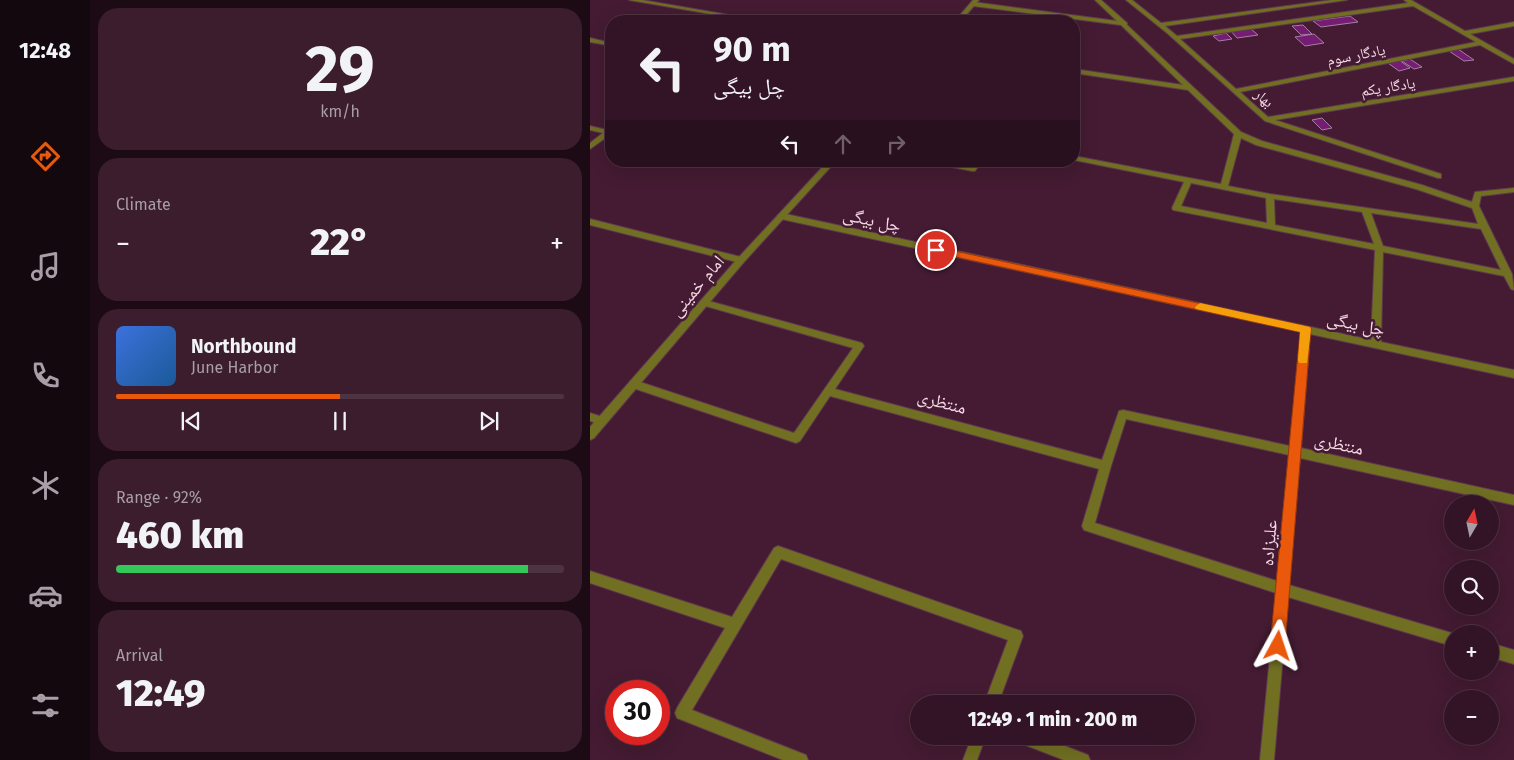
<!DOCTYPE html>
<html lang="en">
<head>
<meta charset="utf-8">
<style>
	:root { --surface:#331426; --page:#3b1d2e; --text:#f1f3f6; --muted:#a99ea7; --line:#4e3343; --accent:#ea580c }
	body { margin:0; font-family:"Fira Sans","Noto Naskh Arabic",sans-serif; background:var(--page); color:var(--text); height:100vh; display:flex; flex-direction:column; font-size:19px; white-space:nowrap }
	* { box-sizing:border-box; margin:0 }
	p { font-size:16px; color:var(--muted) }
	.icon { flex:none; width:28px; height:28px; fill:none; stroke:currentColor; stroke-width:2; stroke-linecap:round; stroke-linejoin:round }
	.map { position:relative; flex:1; overflow:hidden }
	.panel { display:flex; flex-direction:column; gap:8px; padding:8px; background:#1c0b15; width:500px }
	.panel>* { flex:none }
	.hud { position:absolute; left:15px; top:15px; width:475px; height:152px; border-radius:20px; box-shadow:0 5px 20px #0002,0 0 0 1px var(--line); background:#331426; color:var(--text); overflow:hidden }
	.needle { width:32px; rotate:9deg }
	.buttons { position:absolute; left:854px; top:495px; display:grid; gap:10px }
	.buttons a { display:grid; place-items:center; width:55px; height:55px; border-radius:50%; background:var(--surface); box-shadow:0 5px 20px #0002,0 0 0 1px var(--line); font-size:25px }
	.speed { position:absolute; left:15px; top:680px; display:flex; gap:10px; font-size:25px; font-weight:700; text-align:center }
	.speed>* { display:grid; place-content:center; width:65px; height:65px; border-radius:50%; background:var(--surface); box-shadow:0 5px 20px #0002,0 0 0 1px var(--line); line-height:1 }
	.speed .limit { border:8px solid #d22; background:#fff; color:#111 }
	.pin { position:absolute; display:grid; place-items:center; width:42px; height:42px; color:#fff; margin:-21px; border:2px solid #fff; border-radius:50%; box-shadow:0 1px 5px #0007 }
	.me { position:absolute; width:55px; margin:-28px; rotate:5deg; stroke-linejoin:round; filter:drop-shadow(0 0 4px #0008) }
	.turn { display:flex; align-items:center; gap:18px; height:105px; padding:0 25px; font-size:22px }
	.turn .icon { width:65px; height:65px; stroke-width:2.5 }
	.turn b { display:block; font-size:35px; line-height:42px }
	.lanes { display:flex; align-items:center; height:48px; padding:0 25px; background:#0003; justify-content:center; gap:25px; direction:ltr }
	.lanes .off { opacity:.35 }
	.big { font-size:38px; font-weight:800; line-height:1.1 }
	.panel .tile { flex:1; display:flex; flex-direction:column; justify-content:center; gap:8px; min-width:0; padding:0 18px; border-radius:20px; background:var(--page) }
	.panel .dial { align-items:center; gap:0 }
	.dial b { font-size:65px; line-height:1 }
	.song { display:flex; align-items:center; gap:15px }
	.cover { width:60px; height:60px; border-radius:8px; background:linear-gradient(135deg,hsl(220 70% 55%),hsl(210 70% 35%)) }
	.played { height:5px; border-radius:2px; background:linear-gradient(90deg,var(--accent) 50%,var(--line) 50%) }
	.keys { display:flex; justify-content:space-around; direction:ltr }
	.heat { display:flex; justify-content:space-between; align-items:center; font-size:28px; direction:ltr }
	.charge { height:8px; border-radius:4px; background:linear-gradient(90deg,#34c759 92%,var(--line) 0) }
	.trip { position:absolute; left:320px; top:695px; width:285px; height:50px; border-radius:25px; background:var(--surface); box-shadow:0 5px 20px #0002,0 0 0 1px var(--line); font-weight:800; line-height:50px; text-align:center }
	main { display:flex; flex:1; min-height:0 }
	.tabs { display:flex; flex-direction:column; width:90px; justify-content:space-around; align-items:center; background:#14080f; color:var(--muted) }
	.tabs .icon { width:35px; height:35px }
	.tabs .on { color:var(--accent) }
	.tabs b { font-size:22px; color:var(--text) }
	.map>svg:first-child { display:block }
	.building { fill:#741d73; stroke:#a57fa3 }
	.lines { fill:none; stroke-linecap:round; stroke-linejoin:round }
	.minor-casing { stroke:#60394f; stroke-width:2 }
	.tertiary-casing { stroke:#60394f; stroke-width:2 }
	.minor { fill:#716f22; fill-rule:evenodd }
	.tertiary { fill:#716f22; fill-rule:evenodd }
	.route { fill:#ea580c; stroke:#983908 }
	.slow { fill:#f59e0b }
	.labels { text-anchor:middle; stroke-width:5; stroke-linejoin:round; paint-order:stroke }
	.far-street-label { font-size:15px; fill:#f4d8e5; stroke:#441b32 }
	.street-label { font-size:18px; fill:#f4d8e5; stroke:#441b32 }
</style>
</head>
<body>
<main>
<nav class="tabs">
<b>12:48</b>
<svg class="icon on" aria-label="directions" viewBox="0 0 24 24"><path d="M12 3l9 9-9 9-9-9zM9 14v-3h6M13 9l2 2-2 2"/></svg>
<svg class="icon" aria-label="music" viewBox="0 0 24 24"><path d="M9 18V5l10-2v13"/><circle cx="6" cy="18" r="3"/><circle cx="16" cy="16" r="3"/></svg>
<svg class="icon" aria-label="phone" viewBox="0 0 24 24"><path d="M5 4h4l2 5-3 2q2 4 5 5l2-3 5 2v4C11 20 4 13 5 4z"/></svg>
<svg class="icon" aria-label="climate" viewBox="0 0 24 24"><path d="M12 3v18M4 7l16 10M4 17L20 7"/></svg>
<svg class="icon" aria-label="car" viewBox="0 0 24 24"><path d="M5 17H2v-5l4-1 3-4h7l3 4 3 1v5h-3M9 17h6M6 11h13"/><circle cx="7" cy="17" r="2"/><circle cx="17" cy="17" r="2"/></svg>
<svg class="icon" aria-label="filters" viewBox="0 0 24 24"><path d="M4 7h16M4 17h16"/><circle cx="9" cy="7" r="2"/><circle cx="15" cy="17" r="2"/></svg>
</nav>
<section class="panel">
<div class="tile dial"><b>29</b><p>km/h</p></div>
<div class="tile"><p>Climate</p>
<div class="heat"><a>−</a><b class="big">22°</b><a>+</a></div>
</div>
<div class="tile">
<div class="song"><i class="cover"></i><div><b>Northbound</b><p>June Harbor</p></div></div>
<div class="played"></div>
<div class="keys"><svg class="icon" aria-label="previous" viewBox="0 0 24 24"><path d="M18 5L8 12l10 7zM5 5v14"/></svg><svg class="icon" aria-label="pause" viewBox="0 0 24 24"><path d="M8 5v14M16 5v14"/></svg><svg class="icon" aria-label="next" viewBox="0 0 24 24"><path d="M6 5l10 7-10 7zM19 5v14"/></svg></div>
</div>
<div class="tile"><p>Range · 92%</p><b class="big">460 km</b><div class="charge"></div></div>
<div class="tile"><p>Arrival</p><b class="big">12:49</b></div>
</section>
<div class="map">
<svg width="924" height="760" viewBox="0 0 924 760">
	<rect width="100%" height="100%" fill="#441b32"/>
	<!-- building -->
	<path class="building" d="M760 16 768 22 731 27 723 21Z
		M713 25 722 34 711 35 702 26Z
		M661 29 668 35 647 38 641 31Z
		M636 33 642 39 629 41 623 36Z
		M724 34 734 43 715 46 705 37Z
		M868 49 884 60 874 61 859 51Z
		M820 59 832 67 824 69 812 61Z
		M809 60 820 68 809 71 798 63Z
		M732 118 742 128 732 130 722 120Z"/>
	<g class="lines">
		<!-- minor casing -->
		<g class="minor-casing">
			<path id="minor" d="M39 0H52L174 21H162Z
				M505 0H511L537 23V25L651 132 672 141 832 185 882 202 885 192 924 188V192L891 196 889 206 922 274 924 290 921 289 914 276 793 252 791 342 924 370V378L720 334 711 448 924 495V505L710 458 699 585 865 634H862V646L698 597 684 760H670L686 593 494 530 492 526 509 469 240 396 210 441 206 443 40 387 39 384 40 381 44 380 204 433 263 348 112 305 110 303 115 300 272 343 274 346 272 349 245 389 512 460 528 414 529 411 533 410 700 446 711 332 191 219 187 216 191 213 781 340 785 250 583 210 582 208 594 182 484 160V156L631 184 644 134 598 90 484 73V69L593 85 531 25 383 6 380 4 383 2 527 21ZM651 138 666 145 826 189 882 208 888 224 680 194 638 186ZM601 183 676 198 677 223 591 206ZM684 199 772 212 784 244 685 225ZM781 213 891 229 911 270 793 246ZM536 419 699 455 687 581 505 523 521 466Z
				M536 0H542L571 23 742 0H757L575 26 587 36 818 3 814 0H821L875 31 924 22V26L880 34 924 59V64L890 45 650 92 678 117 924 77V81L685 120 851 174V178H848L675 121 577 33ZM823 6 886 42 646 89 590 39Z
				M0 38 21 43V50L19 49 17 45 0 42Z
				M0 126 17 130 21 128V134L0 149V143L13 133 0 130Z
				M332 161H350L380 166 384 161H392L385 171H382Z
				M0 219 151 257 155 260 151 263 0 225Z
				M0 413 16 418 17 421 16 424 12 425 0 421Z
				M188 546 431 631 433 636 408 704H394L418 640 191 559 102 710 216 755 218 760H193L87 718 85 713 87 708 135 628 0 583V571L142 617 184 548Z
				M900 643 924 650V664L900 657Z
				M382 736H396L387 760H373Z
				M423 736H449L498 755 500 760H474L425 741Z"/>
		</g>
		<!-- tertiary casing -->
		<g class="tertiary-casing">
			<path id="tertiary" d="M383 0H389L371 21H365Z
				M238 161H246L154 262 4 438 0 440V427L148 258Z"/>
		</g>
		<!-- minor -->
		<use href="#minor" class="minor"/>
		<!-- tertiary -->
		<use href="#tertiary" class="tertiary"/>
	</g>
	<!-- route -->
	<path class="route" d="M346 247 720 327 721 329 695 646 693 651 688 653 682 651 680 646 710 332 343 252 341 250Z"/>
	<!-- slow -->
	<path class="slow" d="M610 303 720 327 721 329 717 363H709L708 360 710 332 606 309 605 307Z"/>
	<g class="labels">
		<!-- far-street labels -->
		<g class="far-street-label">
			<text transform="translate(766 55) rotate(-11)" y="5">یادگار سوم</text>
			<text transform="translate(798 87) rotate(-9)" y="5">یادگار یکم</text>
			<text transform="translate(674 98) rotate(41)" y="5">بهار</text>
		</g>
		<!-- street labels -->
		<g class="street-label">
			<text transform="translate(282 220) rotate(12)" y="6">چل بیگی</text>
			<text transform="translate(107 286) rotate(-50)" y="6">امام خمینی</text>
			<text transform="translate(766 324) rotate(12)" y="6">چل بیگی</text>
			<text transform="translate(352 402) rotate(15)" y="6">منتظری</text>
			<text transform="translate(749 444) rotate(12)" y="6">منتظری</text>
			<text transform="translate(679 543) rotate(-85)" y="6">علیزاده</text>
		</g>
	</g>
</svg>
<div class="buttons">
<a><svg class="needle" viewBox="-14 -14 28 28"><path d="M0-13l5 13h-10z" fill="#e53935"/><path d="M0 13l5-13h-10z" fill="#a99ea7"/></svg></a>
<a><svg class="icon" aria-label="search" viewBox="0 0 24 24"><circle cx="10" cy="10" r="6"/><path d="M15 15l6 6"/></svg></a>
<a>+</a>
<a>−</a>
</div>
<div class="speed"><div class="limit">30</div></div>
<div class="pin" style="left:346px;top:250px;background:#d93025"><svg class="icon" aria-label="arrive" viewBox="0 0 24 24"><path d="M6 21V4h12l-3 4 3 4H6"/></svg></div>
<svg class="me" style="left:688px;top:646px" viewBox="-20 -20 40 40"><path d="M0-17L14 15 0 8-14 15z" fill="#ea580c" stroke="#fff" stroke-width="4"/></svg>
<div class="trip">12:49 · 1 min · 200 m</div>
<div class="hud">
<div class="turn"><svg class="icon" aria-label="left" viewBox="0 0 24 24"><path d="M17 20v-9H6M10 6l-5 5 5 5"/></svg><div><b>90 m</b>چل بیگی</div></div>
<div class="lanes"><svg class="icon" aria-label="left" viewBox="0 0 24 24"><path d="M17 20v-9H6M10 6l-5 5 5 5"/></svg><svg class="icon off" aria-label="ahead" viewBox="0 0 24 24"><path d="M12 20V5M6 11l6-6 6 6"/></svg><svg class="icon off" aria-label="right" viewBox="0 0 24 24"><path d="M7 20v-9h11M14 6l5 5-5 5"/></svg></div>
</div>
</div>
</main>
</body>
</html>
